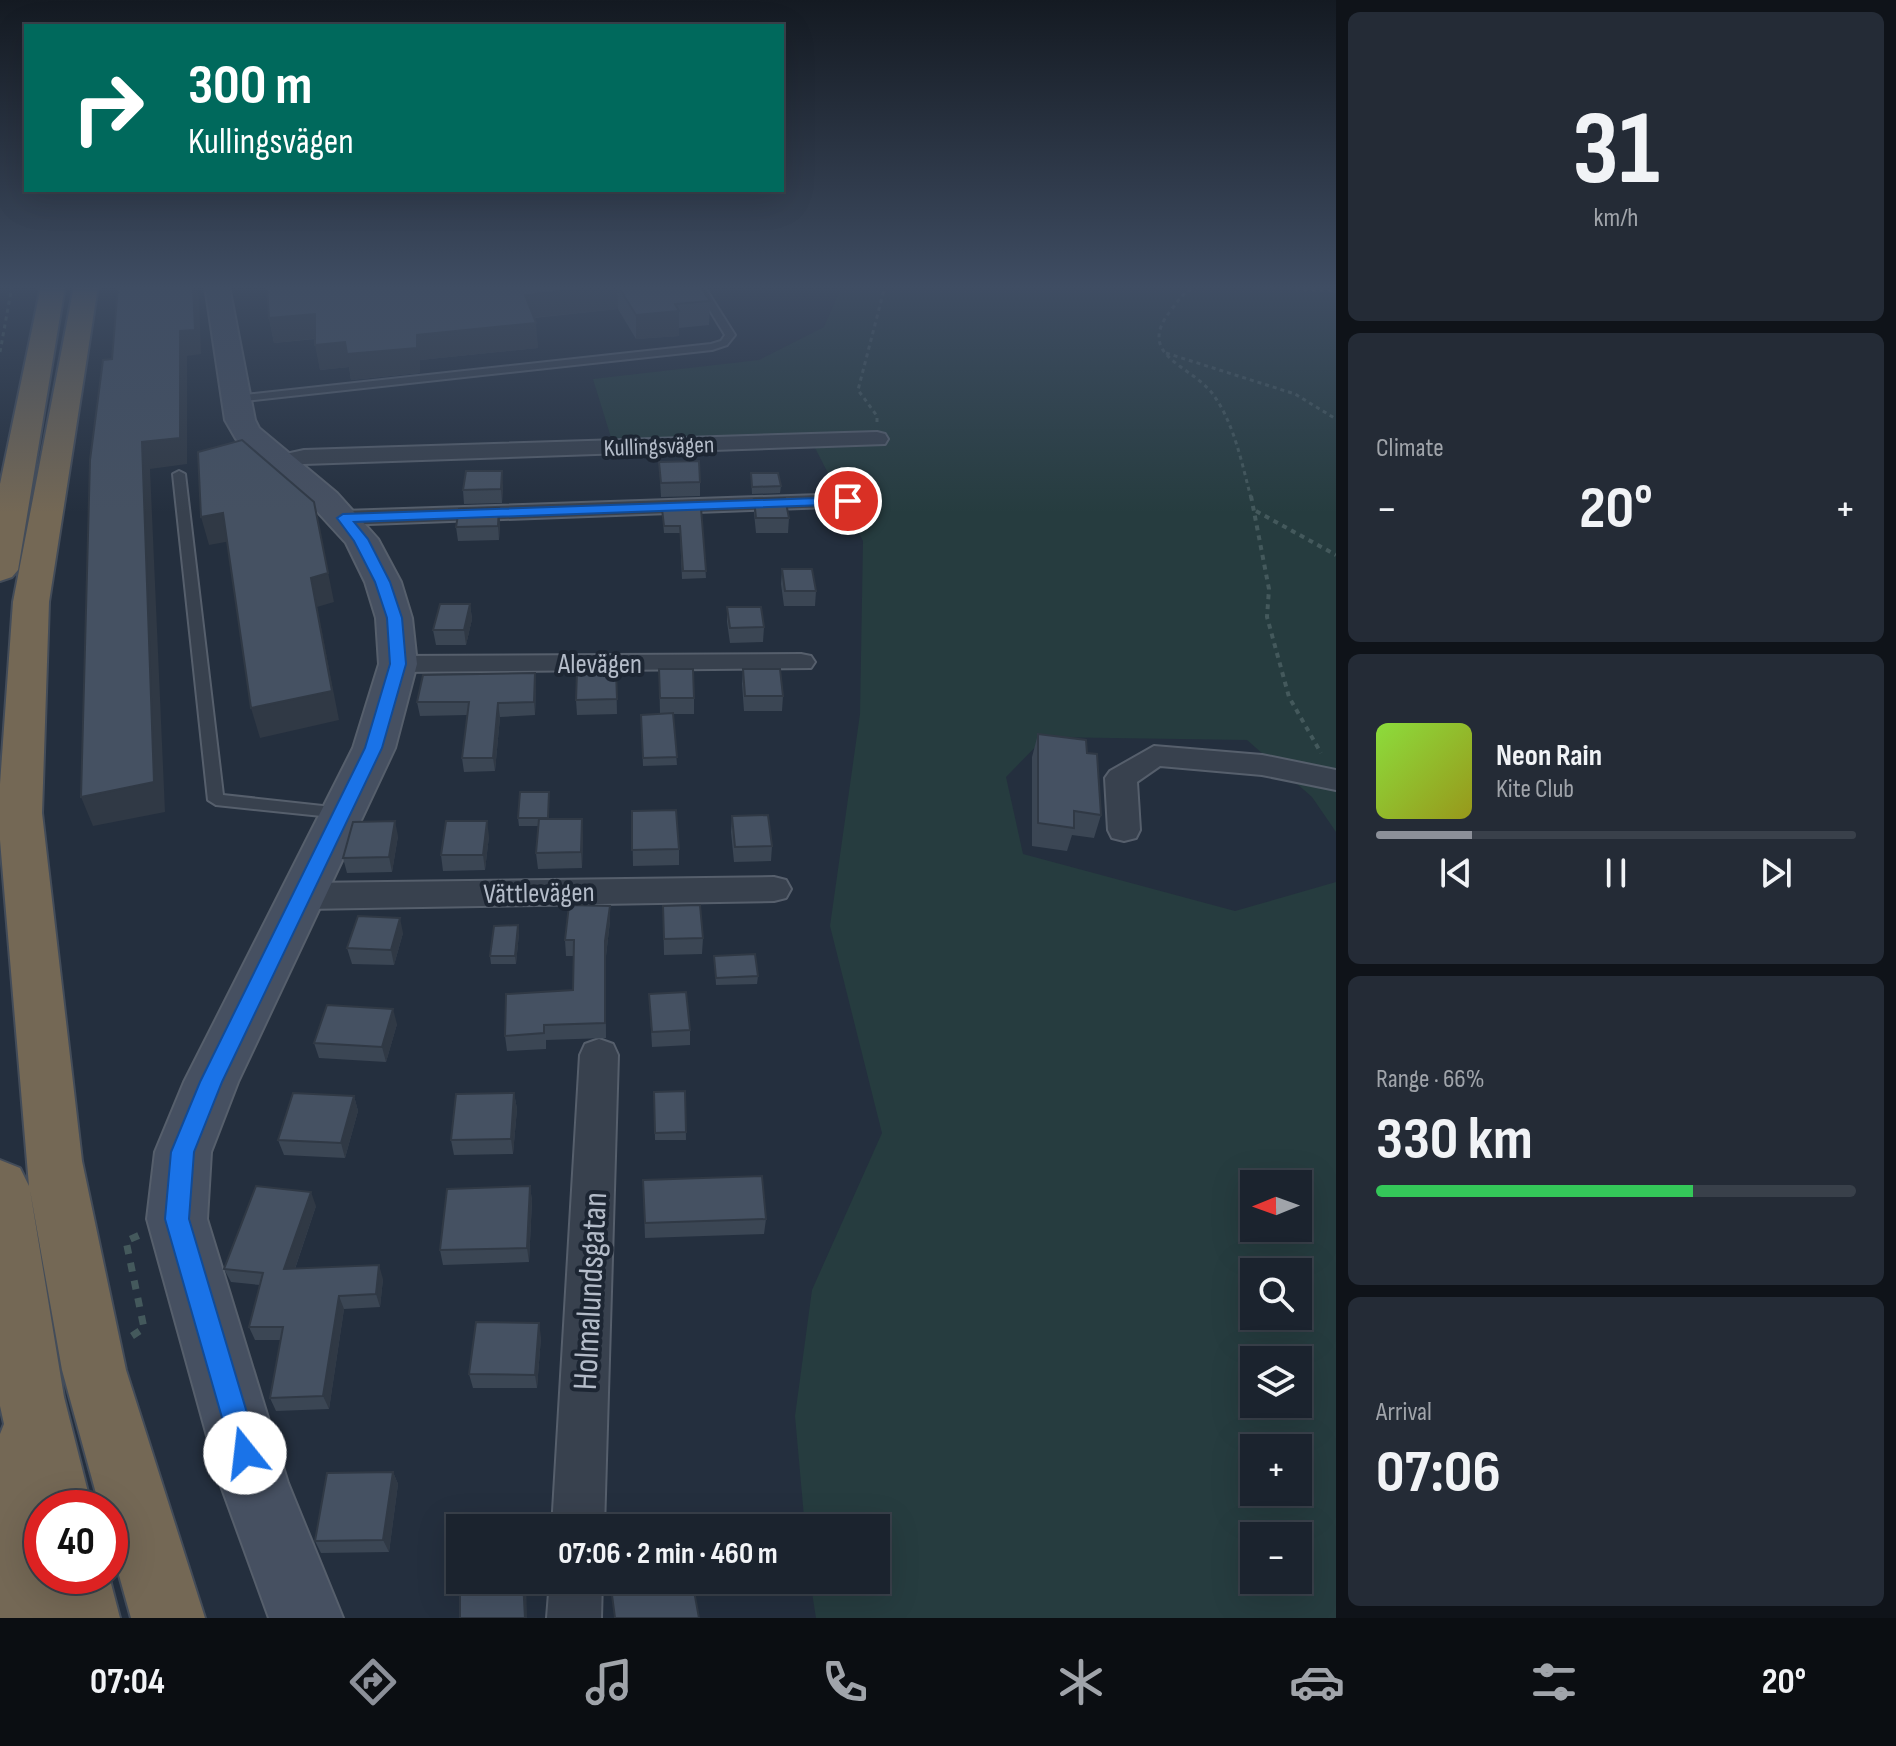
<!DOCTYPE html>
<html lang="en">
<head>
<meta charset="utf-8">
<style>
	:root { --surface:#1b232e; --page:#242b36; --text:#f1f3f6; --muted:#a0a4aa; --line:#39404a; --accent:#8c9099 }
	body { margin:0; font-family:"Sofia Sans Condensed",sans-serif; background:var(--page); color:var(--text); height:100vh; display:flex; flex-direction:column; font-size:30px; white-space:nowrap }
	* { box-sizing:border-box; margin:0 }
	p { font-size:26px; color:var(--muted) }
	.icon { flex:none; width:44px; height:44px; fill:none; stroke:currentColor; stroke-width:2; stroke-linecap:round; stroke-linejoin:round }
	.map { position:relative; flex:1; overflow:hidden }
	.drawer { display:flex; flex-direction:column; gap:12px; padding:12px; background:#0f1319; width:560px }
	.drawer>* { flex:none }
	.banner { position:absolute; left:24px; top:24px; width:760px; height:168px; border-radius:0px; box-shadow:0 8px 32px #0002,0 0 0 2px var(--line); background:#00695c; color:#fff; overflow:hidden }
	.needle { width:52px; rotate:269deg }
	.fabs { position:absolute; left:1240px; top:1170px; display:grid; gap:16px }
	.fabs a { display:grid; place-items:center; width:72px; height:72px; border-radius:0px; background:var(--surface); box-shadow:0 8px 32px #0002,0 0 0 2px var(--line); font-size:40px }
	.speed { position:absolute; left:24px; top:1490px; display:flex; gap:16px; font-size:40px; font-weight:700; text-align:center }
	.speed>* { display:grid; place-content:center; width:104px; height:104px; border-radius:50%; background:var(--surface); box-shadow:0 8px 32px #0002,0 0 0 2px var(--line); line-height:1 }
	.speed .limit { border:12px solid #d22; background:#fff; color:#111 }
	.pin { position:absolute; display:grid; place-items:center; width:68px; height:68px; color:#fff; margin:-34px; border:4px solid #fff; border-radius:50%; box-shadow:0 2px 8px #0007 }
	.me { position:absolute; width:88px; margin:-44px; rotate:344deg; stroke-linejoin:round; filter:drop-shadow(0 0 6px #0008) }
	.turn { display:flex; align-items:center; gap:28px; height:168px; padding:0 32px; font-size:36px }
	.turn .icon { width:104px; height:104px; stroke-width:2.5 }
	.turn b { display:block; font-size:56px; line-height:68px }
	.big { font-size:60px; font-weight:700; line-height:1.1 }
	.drawer .tile { flex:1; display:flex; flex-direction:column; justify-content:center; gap:12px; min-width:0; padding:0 28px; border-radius:12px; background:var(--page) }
	.drawer .dial { align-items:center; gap:0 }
	.dial b { font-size:104px; line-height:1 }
	.song { display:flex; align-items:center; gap:24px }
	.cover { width:96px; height:96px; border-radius:12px; background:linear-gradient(135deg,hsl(90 70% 55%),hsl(60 70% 35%)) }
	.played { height:8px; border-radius:4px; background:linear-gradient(90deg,var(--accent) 20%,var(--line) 20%) }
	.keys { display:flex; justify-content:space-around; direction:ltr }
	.heat { display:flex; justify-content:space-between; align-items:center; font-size:44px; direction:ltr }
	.charge { height:12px; border-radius:6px; background:linear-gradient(90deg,#34c759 66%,var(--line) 0) }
	.trip { position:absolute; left:446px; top:1514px; width:444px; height:80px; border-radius:0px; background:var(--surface); box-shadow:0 8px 32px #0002,0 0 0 2px var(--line); font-weight:700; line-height:80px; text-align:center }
	.tabs { display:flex; height:128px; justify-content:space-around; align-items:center; background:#0b0e12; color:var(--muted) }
	.tabs .icon { width:56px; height:56px }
	.tabs .selected { color:var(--accent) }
	.tabs b { font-size:36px; color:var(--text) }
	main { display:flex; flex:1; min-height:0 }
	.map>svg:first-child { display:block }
	.green { fill:#263c3f; fill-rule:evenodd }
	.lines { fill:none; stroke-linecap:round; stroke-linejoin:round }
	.lane-casing { stroke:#565f6c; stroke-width:4 }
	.street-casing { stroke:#565f6c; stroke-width:4 }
	.secondary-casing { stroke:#565f6c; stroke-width:4 }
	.highway-casing { stroke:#434c59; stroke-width:4 }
	.path-far2 { stroke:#44595c; stroke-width:3; stroke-dasharray:4 4; stroke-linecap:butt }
	.path-far1 { stroke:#44595c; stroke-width:4; stroke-dasharray:5 5; stroke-linecap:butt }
	.path { stroke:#44595c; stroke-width:7; stroke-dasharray:9 9; stroke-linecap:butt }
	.lane { fill:#38414e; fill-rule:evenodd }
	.street { fill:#38414e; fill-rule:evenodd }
	.secondary { fill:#465061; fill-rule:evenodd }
	.highway { fill:#746855; fill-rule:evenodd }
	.wall { fill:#3b4654 }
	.shaded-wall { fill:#303945 }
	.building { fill:#455162; stroke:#303945; stroke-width:2 }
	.route { fill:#1a73e8; stroke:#114b97; stroke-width:2 }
	.labels { text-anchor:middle; stroke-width:8; stroke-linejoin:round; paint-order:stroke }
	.far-street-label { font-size:24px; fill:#b4bcc9; stroke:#1d2633 }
	.street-label { font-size:28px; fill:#b4bcc9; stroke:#1d2633 }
	.near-street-label { font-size:34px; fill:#b4bcc9; stroke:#1d2633 }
</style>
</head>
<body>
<main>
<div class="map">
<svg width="1336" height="1618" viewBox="0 0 1336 1618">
	<rect width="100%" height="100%" fill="#242f3e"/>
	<!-- green -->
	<path class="green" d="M842 286H1336V832L1312 797 1247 740 1045 737 1006 777 1023 854 1235 911 1336 882V1618H816L810 1580H876V1528H805L795 1416 812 1290 882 1133 830 926 860 714 863 541 812 442 613 444 593 379 759 360 824 327ZM1254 1184H1298V1228H1254ZM1254 1272H1298V1316H1254ZM1254 1360H1298V1404H1254ZM1254 1448H1298V1492H1254ZM1254 1536H1298V1580H1254Z"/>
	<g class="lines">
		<!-- lane casing -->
		<g class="lane-casing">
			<path id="lane" d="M695 286H704L735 335 727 345 712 350 236 402 231 399 236 396 711 344 721 341 725 335Z
				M179 471 185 474 223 795 341 808 347 809 349 813 347 817 341 818 216 805 208 800 173 474Z"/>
		</g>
		<!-- street casing -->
		<g class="street-casing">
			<path id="street" d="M877 432 885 434 888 439 885 444 304 464 280 469 269 462 272 457 304 450Z
				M848 494 860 501 856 506 343 525 331 518 343 511Z
				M801 654 811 656 815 662 811 668 398 672 388 670 384 664 388 658 398 656Z
				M1154 746 1262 755 1336 770V790L1262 775 1160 766 1137 782 1140 830 1136 838 1124 841 1112 838 1108 830 1105 778 1110 771Z
				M774 877 786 880 791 889 786 898 774 901 305 909 293 905 288 896 293 887 305 883Z
				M599 1039 613 1044 618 1055 604 1528H552L580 1055 585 1044Z
				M550 1580H602L601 1618H547Z"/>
		</g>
		<!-- secondary casing -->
		<g class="secondary-casing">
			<path id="secondary" d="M205 286H229L255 420 259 428 337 493 378 539 401 582 412 618 417 664 395 748 238 1082 211 1152 207 1219 288 1483 343 1618H269L220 1483 147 1219 155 1152 184 1082 353 748 379 664 376 618 365 582 346 543 313 507 236 439 225 420Z"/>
		</g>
		<!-- highway casing -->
		<g class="highway-casing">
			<path id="highway" d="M41 286H65L18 570 12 577 0 581V484Z
				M74 286H98L49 602 42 813 82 1161 126 1370 205 1618H131L110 1543V1508H100L62 1370 30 1190 64 1397 92 1508H42V1576H109L120 1618H0V1434L4 1424 0 1406V1160L20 1168 29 1186 0 840V784L13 602Z"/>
		</g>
		<!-- path-far2 -->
		<path class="path-far2" d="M1199 286C1185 290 1180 298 1172 309 1134 355 1189 364 1212 393 1234 422 1242 464 1251 498
			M1240 286 1336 291
			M0 352 12 286
			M1166 353 1295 394 1336 419
			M877 422V416L858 390 885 286"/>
		<!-- path-far1 -->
		<path class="path-far1" d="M1251 496 1269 589 1267 617 1289 697 1321 753
			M1256 511 1336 555"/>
		<!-- path -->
		<path class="path" d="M132 1336 144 1328 126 1241 140 1235"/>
		<!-- lane -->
		<use href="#lane" class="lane"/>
		<!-- street -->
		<use href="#street" class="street"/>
		<!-- secondary -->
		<use href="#secondary" class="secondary"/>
		<!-- highway -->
		<use href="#highway" class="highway"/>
	</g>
	<!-- wall -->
	<path class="wall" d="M267 286H700L710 301 709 325 679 328V336L636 339 618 309 534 318 538 348 420 360V373L351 380 349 367 320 370 315 339 274 343 269 318Z
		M659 462 700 482V496L661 497Z
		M751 473 781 486 780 493 752 494Z
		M503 485 502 503 464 504 463 490Z
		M754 499 789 518 788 533H756L754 513Z
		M701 508 706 578 682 579 680 533H664L662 509Z
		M500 522 499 540 458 541 456 527Z
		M782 569 816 591 815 606H784L781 584Z
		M470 604 472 619 466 645H436L433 630Z
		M727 607 764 627 763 642 730 643 727 622Z
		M659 669 694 698V714H673L677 765 643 766 641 715 660 714Z
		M743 669 783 696 782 711H744L742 684Z
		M616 670 617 714 577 715 576 700Z
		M535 673 536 687 535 715 500 717 495 771 464 772 462 758 467 715 420 716 417 702Z
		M1038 734 1087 753 1101 815 1094 838 1072 835 1067 851 1032 846V757Z
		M549 799V819L583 834 582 868 538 869 536 853 538 826H519L518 818Z
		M632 811 679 849V865L633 866Z
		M732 816 772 846 771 861 734 862 731 832Z
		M398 836 392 872 347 873 343 858Z
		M489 836 485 870 443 871 441 855Z
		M610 906V921L606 956V1038L546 1040V1049L507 1051 505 1036 573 990 574 956H566L565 940Z
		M663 906 703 938 702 954 664 955Z
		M518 925 519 933 516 964H491L490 956Z
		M403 933 394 965 352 964 347 948Z
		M714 956 758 976 757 984 716 985Z
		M649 994 690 1030V1045L652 1047Z
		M397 1024 386 1062 319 1058 314 1043Z
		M685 1091 686 1140H655L654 1092Z
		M514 1093 517 1109 513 1154 454 1155 451 1140Z
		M354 1096 358 1111 345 1158 284 1155 278 1140Z
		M643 1180 766 1219 764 1234 645 1238Z
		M530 1186 532 1201 529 1262 443 1265 440 1250Z
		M316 1206 295 1269 383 1279 380 1307 344 1309 329 1409 276 1411 270 1398 281 1340H255L249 1327 260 1285 231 1282 224 1269Z
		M541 1337 537 1388H473L469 1374Z
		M393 1472 398 1484 389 1552 321 1553 315 1541Z"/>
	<!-- shaded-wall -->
	<path class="shaded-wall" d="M193 286H196L199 299 201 354 187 356V464L150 469 165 812 93 826 81 797 142 442Z
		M609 286H617L618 309 527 318 525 295Z
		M679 311V336L636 339V315Z
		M315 314 320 338 274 343 269 318Z
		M536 323 538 348 420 360V373L400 375 351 380 349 367 320 370 315 345Z
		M502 471 503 485 502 503 501 489Z
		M314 502 334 602 317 607 339 720 260 738 251 708 311 578Z
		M499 508 500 522 499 540 498 526Z
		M223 513 231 541 209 545 201 517Z
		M470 604 472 619 466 645 464 630Z
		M535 673 536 687 535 715 534 702Z
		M498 703 500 717 495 771 493 758Z
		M582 819 583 834 582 868 581 852Z
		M395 821 398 836 392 872 389 857Z
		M487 821 489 836 485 870 483 855Z
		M610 906V921L606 956V1038L605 941Z
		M400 918 403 933 394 965 391 950Z
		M518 925 519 933 516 964 515 956Z
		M393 1009 397 1024 386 1062 382 1047Z
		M514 1093 517 1109 513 1154 511 1139Z
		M354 1096 358 1111 345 1158 341 1143Z
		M530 1186 532 1201 529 1262 527 1248Z
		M311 1192 316 1206 290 1283 284 1269Z
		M379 1265 383 1279 380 1307 376 1294Z
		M339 1296 344 1309 329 1409 323 1396Z
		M539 1323 541 1337 537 1388 535 1375Z
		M393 1472 398 1484 389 1552 383 1540Z
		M523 1580H526L527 1618H525Z"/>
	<!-- building -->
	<path class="building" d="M118 286H193L195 330 180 331V438L142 442 154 782 81 797 90 460 103 360 112 359Z
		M267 286H609L525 295 536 323 417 335V348L347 354 345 342 315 345V314L269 318Z
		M618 286H700L710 301 675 304 679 311 636 315Z
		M242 440 314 502 328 573 311 578 332 691 251 708 223 513 201 517 198 452Z
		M699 461 700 482 661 483 659 462Z
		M466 471H502L501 489 463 490Z
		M751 473H778L781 486 752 487Z
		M785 498 789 518H756L754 499Z
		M499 508 498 526 456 527 459 509Z
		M701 508 706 571H683L680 526H664L662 509Z
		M782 569H812L816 591H785Z
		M440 604H470L464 630H433Z
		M727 607H761L764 627 730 628Z
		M659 669H693L694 698H660Z
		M743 669H780L783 696H745Z
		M616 670 617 699 576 700 577 671Z
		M535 673 534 702 498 703 493 758H462L469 702H417L423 675Z
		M673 713 677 757 643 758 641 715Z
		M1038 734 1086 740 1087 753 1097 754 1101 815 1074 811V828L1038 823Z
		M520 792H549L548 818H518Z
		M676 810 679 849 632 850V811Z
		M768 815 772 846 735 847 732 816Z
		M539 819H582L581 852 536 853Z
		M395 821 389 857 343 858 353 822Z
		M446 821H487L483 855H441Z
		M569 905 610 906 605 941V1023L544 1025V1033L505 1036 506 994 573 990 574 940H565Z
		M700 905 703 938 664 939 663 906Z
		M358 916 400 918 391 950 347 948Z
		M518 925 515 956H490L494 926Z
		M755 954 758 976 716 978 714 956Z
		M686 992 690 1030 652 1032 649 994Z
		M327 1005 393 1009 382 1047 314 1043Z
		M685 1091 686 1132 655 1133 654 1092Z
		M293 1093 354 1096 341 1143 278 1140Z
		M514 1093 511 1139 451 1140 456 1094Z
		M762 1176 766 1219 645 1223 643 1180Z
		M256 1186 311 1192 284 1269 379 1265 376 1294 339 1296 323 1396 270 1398 283 1327H249L263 1273 224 1269Z
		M530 1186 527 1248 440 1250 447 1189Z
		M476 1322 539 1323 535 1375 469 1374Z
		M393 1472 383 1540 315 1541 327 1473Z
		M460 1574V1580H523L525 1618H460Z
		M610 1580H692L699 1618H615Z"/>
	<!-- sky -->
	<linearGradient id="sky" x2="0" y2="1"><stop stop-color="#141a22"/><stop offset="0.56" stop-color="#3f4d63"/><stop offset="1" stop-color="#3f4d63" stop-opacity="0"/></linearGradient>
	<rect width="1336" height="513" fill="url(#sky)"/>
	<!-- route -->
	<path class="route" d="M848 497 853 498V504L354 522 368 539 390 582 402 618 406 664 382 748 222 1082 194 1152 189 1219 259 1453 255 1463 245 1467 235 1463 165 1219 171 1152 200 1082 365 748 390 664 387 618 375 582 354 541 337 518 343 514Z"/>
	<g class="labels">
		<!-- far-street labels -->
		<g class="far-street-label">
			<text transform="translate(659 446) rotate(-2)" y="8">Kullingsvägen</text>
		</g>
		<!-- street labels -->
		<g class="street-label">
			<text x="600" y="673">Alevägen</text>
			<text transform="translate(539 892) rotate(-1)" y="10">Vättlevägen</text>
		</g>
		<!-- near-street labels -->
		<g class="near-street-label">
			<text transform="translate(589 1291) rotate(-87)" y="12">Holmalundsgatan</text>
		</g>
	</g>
</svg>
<div class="fabs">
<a><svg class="needle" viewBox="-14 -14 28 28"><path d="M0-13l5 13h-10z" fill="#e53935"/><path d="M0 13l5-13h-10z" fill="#a0a4aa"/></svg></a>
<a><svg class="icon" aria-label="search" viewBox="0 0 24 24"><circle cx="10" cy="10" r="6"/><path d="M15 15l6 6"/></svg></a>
<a><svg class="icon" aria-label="layers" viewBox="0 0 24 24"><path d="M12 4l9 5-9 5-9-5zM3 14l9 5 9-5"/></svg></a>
<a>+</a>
<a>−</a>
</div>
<div class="speed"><div class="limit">40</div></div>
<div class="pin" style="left:848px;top:501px;background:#d93025"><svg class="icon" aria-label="arrive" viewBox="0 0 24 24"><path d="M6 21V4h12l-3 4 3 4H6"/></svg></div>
<svg class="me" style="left:245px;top:1453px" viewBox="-20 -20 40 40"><circle r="19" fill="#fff"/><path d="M0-13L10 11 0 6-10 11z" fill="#1a73e8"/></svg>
<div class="trip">07:06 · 2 min · 460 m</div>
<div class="banner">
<div class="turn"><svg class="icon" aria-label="right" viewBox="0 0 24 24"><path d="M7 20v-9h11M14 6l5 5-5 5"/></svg><div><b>300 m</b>Kullingsvägen</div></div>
</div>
</div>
<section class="drawer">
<div class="tile dial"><b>31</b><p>km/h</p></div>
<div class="tile"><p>Climate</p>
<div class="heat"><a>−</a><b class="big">20°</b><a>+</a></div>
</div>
<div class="tile">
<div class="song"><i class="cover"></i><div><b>Neon Rain</b><p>Kite Club</p></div></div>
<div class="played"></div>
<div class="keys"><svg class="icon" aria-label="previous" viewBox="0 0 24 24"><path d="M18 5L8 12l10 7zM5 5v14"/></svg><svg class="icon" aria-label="pause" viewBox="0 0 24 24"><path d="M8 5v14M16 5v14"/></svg><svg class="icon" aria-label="next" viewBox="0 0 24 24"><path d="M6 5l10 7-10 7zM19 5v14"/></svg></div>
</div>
<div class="tile"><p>Range · 66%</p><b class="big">330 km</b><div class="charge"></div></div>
<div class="tile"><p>Arrival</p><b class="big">07:06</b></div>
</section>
</main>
<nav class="tabs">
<b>07:04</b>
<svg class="icon selected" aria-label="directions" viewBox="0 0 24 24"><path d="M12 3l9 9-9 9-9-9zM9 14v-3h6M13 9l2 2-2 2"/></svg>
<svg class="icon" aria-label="music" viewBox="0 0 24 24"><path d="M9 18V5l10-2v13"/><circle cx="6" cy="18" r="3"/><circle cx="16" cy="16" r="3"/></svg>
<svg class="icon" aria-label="phone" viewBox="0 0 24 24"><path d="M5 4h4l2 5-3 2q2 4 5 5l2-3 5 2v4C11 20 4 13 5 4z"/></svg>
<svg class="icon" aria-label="climate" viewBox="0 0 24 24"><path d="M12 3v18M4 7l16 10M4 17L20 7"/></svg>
<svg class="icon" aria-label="car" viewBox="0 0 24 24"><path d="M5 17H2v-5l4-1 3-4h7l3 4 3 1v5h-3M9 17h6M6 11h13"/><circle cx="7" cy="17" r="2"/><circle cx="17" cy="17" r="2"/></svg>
<svg class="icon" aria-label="filters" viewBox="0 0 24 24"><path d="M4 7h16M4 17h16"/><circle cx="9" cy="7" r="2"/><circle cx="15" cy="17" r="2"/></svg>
<b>20°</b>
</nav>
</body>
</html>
